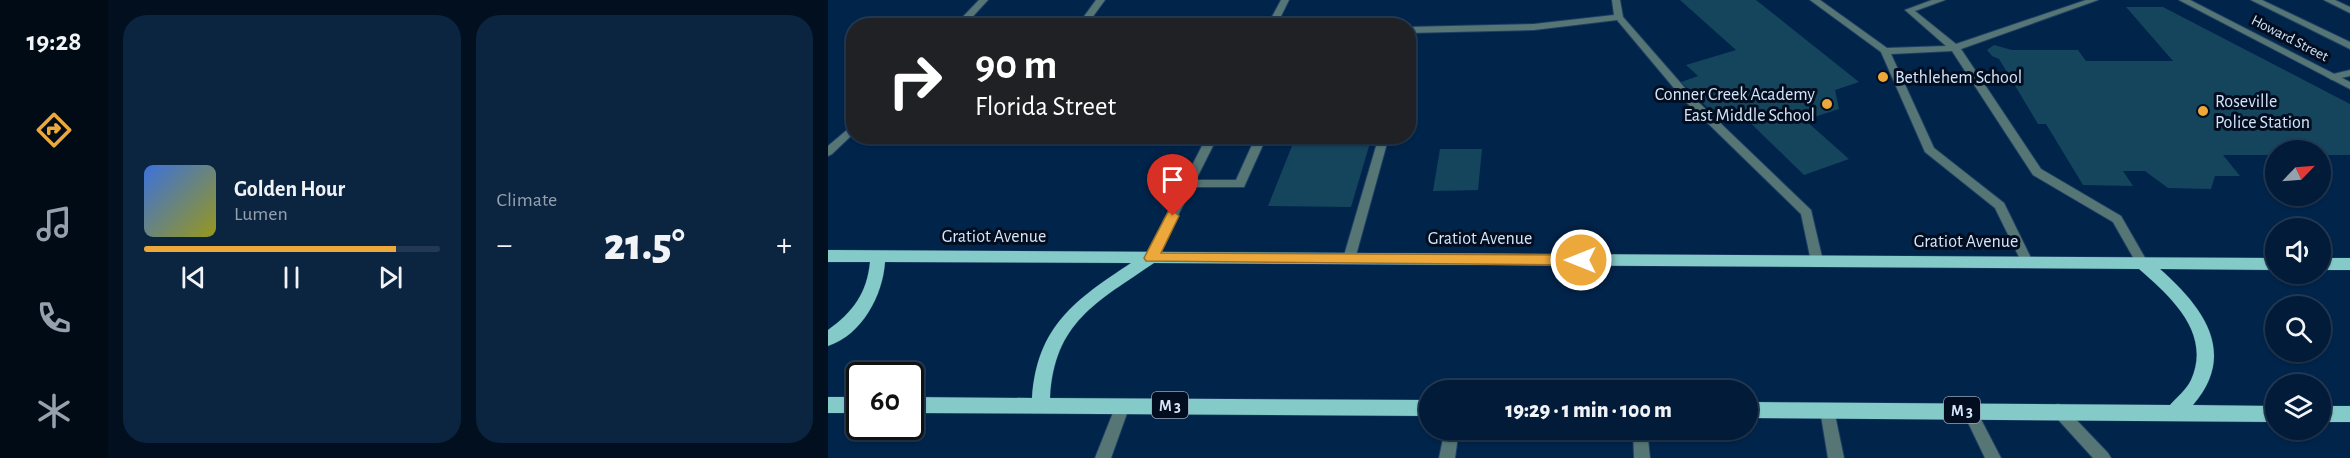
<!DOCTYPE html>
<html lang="en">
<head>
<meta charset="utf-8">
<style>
	:root { --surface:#011b38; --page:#0b2440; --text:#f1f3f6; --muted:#96a1ae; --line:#233953; --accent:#eda83b }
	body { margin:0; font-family:"Alegreya Sans",sans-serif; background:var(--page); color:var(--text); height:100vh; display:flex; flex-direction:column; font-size:22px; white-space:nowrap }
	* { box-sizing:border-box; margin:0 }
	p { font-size:20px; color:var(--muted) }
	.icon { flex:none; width:33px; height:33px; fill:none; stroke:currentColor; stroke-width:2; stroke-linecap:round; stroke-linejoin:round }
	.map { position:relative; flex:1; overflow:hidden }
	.drawer { display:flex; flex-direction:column; gap:15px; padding:15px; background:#010f1f; width:720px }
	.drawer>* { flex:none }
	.hud { position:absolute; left:18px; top:18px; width:570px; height:126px; border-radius:24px; box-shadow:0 2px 4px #0004,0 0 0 2px var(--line); background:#202124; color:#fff; overflow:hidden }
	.needle { width:39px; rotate:65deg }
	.controls { position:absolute; left:1437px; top:140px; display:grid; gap:12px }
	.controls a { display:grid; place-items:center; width:66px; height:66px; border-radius:50%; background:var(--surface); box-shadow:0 2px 4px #0004,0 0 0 2px var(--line); font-size:30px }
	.speed { position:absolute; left:18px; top:362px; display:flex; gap:12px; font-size:30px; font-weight:700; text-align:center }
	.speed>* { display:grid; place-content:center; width:78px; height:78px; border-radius:50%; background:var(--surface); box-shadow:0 2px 4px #0004,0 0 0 2px var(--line); line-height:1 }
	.speed .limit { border:3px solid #111; border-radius:9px; background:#fff; color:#111 }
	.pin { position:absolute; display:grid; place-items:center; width:51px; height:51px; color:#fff; margin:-62px -26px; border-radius:50% 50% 50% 0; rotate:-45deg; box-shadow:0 0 6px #0007 }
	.pin .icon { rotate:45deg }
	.me { position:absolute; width:66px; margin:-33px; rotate:270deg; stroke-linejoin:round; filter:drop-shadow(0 0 4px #0008) }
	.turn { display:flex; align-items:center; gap:21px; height:126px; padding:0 30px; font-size:27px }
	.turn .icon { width:78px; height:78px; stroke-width:2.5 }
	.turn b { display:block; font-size:42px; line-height:51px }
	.big { font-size:45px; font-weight:800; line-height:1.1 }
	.drawer .tile { flex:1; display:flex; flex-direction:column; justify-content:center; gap:9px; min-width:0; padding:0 21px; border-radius:24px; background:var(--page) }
	.song { display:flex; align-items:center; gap:18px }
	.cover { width:72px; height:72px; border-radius:9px; background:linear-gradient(135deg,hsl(220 70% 55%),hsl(60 70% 35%)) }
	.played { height:6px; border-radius:3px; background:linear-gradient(90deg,var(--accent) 85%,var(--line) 85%) }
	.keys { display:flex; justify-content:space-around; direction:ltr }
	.heat { display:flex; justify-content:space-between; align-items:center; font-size:33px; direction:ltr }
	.drawer .tiles { flex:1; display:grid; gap:15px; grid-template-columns:repeat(2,1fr) }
	.trip { position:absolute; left:591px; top:380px; width:339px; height:60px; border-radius:30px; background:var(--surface); box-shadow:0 2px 4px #0004,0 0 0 2px var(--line); font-weight:800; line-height:60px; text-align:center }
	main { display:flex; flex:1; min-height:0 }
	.menu { display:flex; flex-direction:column; width:108px; justify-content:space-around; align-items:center; background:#000b16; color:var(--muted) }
	.menu .icon { width:42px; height:42px }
	.menu .current { color:var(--accent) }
	.menu b { font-size:27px; color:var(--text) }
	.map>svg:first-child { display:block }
	.building { fill:#14455d }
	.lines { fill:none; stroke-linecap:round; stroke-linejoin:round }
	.service-casing { stroke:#1f3f64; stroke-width:2 }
	.minor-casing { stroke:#1f3f64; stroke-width:2 }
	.primary-casing { stroke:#1f3f64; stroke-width:1 }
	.service { fill:#567676; fill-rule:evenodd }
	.minor { fill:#567676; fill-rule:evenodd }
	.primary { fill:#84cac9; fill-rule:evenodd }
	.route { fill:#eda83b; stroke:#9a6d26; stroke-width:1.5 }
	.poi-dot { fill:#eda83b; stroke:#020e1f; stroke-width:2 }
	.labels { text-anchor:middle; stroke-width:6; stroke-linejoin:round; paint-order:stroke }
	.far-street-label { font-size:15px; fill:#d5e5fa; stroke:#020e1f }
	.shield { fill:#020e1f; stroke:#96a4b8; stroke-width:1.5 }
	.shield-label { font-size:16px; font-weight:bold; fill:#d5e5fa }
	.poi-label { font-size:18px; fill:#d5e5fa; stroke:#020e1f; text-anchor:start }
	.street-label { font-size:18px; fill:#d5e5fa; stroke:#020e1f }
</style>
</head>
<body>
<main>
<nav class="menu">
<b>19:28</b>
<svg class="icon current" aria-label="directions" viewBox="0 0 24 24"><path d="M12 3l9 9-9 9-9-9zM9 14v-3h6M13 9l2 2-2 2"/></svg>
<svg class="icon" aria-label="music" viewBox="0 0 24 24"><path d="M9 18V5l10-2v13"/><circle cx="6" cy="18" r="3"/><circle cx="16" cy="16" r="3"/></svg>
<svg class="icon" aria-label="phone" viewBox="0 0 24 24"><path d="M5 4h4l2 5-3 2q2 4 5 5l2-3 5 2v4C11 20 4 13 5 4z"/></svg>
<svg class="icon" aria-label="climate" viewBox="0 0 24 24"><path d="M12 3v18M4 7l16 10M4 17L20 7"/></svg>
</nav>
<section class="drawer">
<div class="tiles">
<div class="tile">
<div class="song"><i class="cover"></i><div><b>Golden Hour</b><p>Lumen</p></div></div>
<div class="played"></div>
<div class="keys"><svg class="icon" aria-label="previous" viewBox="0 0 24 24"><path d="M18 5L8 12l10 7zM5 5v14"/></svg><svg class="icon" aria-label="pause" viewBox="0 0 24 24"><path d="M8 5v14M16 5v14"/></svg><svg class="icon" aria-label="next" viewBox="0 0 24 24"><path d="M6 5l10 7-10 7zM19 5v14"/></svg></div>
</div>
<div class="tile"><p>Climate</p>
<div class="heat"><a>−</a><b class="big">21.5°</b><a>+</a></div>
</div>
</div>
</section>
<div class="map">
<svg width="1522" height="458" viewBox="0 0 1522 458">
	<rect width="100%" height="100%" fill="#01244b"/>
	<!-- building -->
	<path class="building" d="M852 0H928L1031 82 1007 90 1011 109 977 120 1021 159 976 175 904 105 884 112 853 82 870 76 858 65 908 50Z
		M1298 7H1335L1522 104V155H1492V150H1448V155H1395L1412 176H1387L1383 189 1340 188 1317 171H1295L1305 186 1255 185 1218 124H1210L1171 59 1164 56 1159 50 1166 45 1184 50H1250L1258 61H1345Z
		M468 136H544L523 207 440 206Z
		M612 149H654L650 190 605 191Z"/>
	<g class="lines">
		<!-- service casing -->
		<g class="service-casing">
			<path id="service" d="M268 0H277L258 26H249Z
				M784 0H792L795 17 864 96 983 210 995 261 993 264H985L983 261 973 214 856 100 789 20 706 30 580 33V27L706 24 786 15Z
				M982 0H992L1059 48 1118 46 1077 10 1104 0H1117L1087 11 1128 44 1258 0H1270L1133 49 1213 169 1293 216 1320 263 1318 266H1310L1285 222 1205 175 1124 51 1063 54 1106 148 1176 203 1205 262 1203 265H1195L1167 208 1097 152 1053 52Z
				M1423 0H1434L1522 42V49Z
				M1496 0H1507L1522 7V13Z
				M1522 70V76L1504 80 1499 77 1501 75Z
				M428 136H439L416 187H357L355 184 357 181 361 180H408Z
				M551 136H561L527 259 525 262H517L515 259Z
				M999 404 1004 406 1006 410 1016 458H1000L992 410 994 406Z
				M1141 404 1146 406 1173 458H1157L1134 410 1136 406Z
				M617 429H631L627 458H611Z"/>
		</g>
		<!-- minor casing -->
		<g class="minor-casing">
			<path id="minor" d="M151 0H160L136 26H126Z
				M453 0H461L448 26H439Z
				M1351 0H1362L1522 82V89Z
				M26 124V133L4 154 0 156V146Z
				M379 136H390L327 261H319L317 258Z
				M295 399 300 401 302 405 283 458H267L288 405 290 401Z
				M1230 404 1235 406 1280 453 1283 458H1265L1225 414 1223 410 1225 406Z
				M805 429H819L822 458H806Z"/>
		</g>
		<!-- primary casing -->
		<g class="primary-casing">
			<path id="primary" d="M0 250 1448 258V270L1332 269C1375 307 1410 353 1365 405L1448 406V422L920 418V402L1342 405C1349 397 1359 389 1363 380 1384 333 1343 297 1311 269L326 263C269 302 226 322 222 398L602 400V416L82 413V397L204 398C209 326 247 300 303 263L57 262C55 295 34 335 0 346V330C25 312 39 293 42 262H0Z
				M1492 258H1522V270H1492Z
				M0 397H32V413H0Z
				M1492 406H1522V422H1492Z"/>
		</g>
		<!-- service -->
		<use href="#service" class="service"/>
		<!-- minor -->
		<use href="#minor" class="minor"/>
		<!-- primary -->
		<use href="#primary" class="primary"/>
	</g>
	<!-- route -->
	<path class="route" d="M345 211 351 216 333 253 753 255 760 260 753 265 318 261 316 258 340 212Z"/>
	<!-- markers -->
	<g class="poi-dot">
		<circle cx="1055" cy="77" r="6"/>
		<circle cx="999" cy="104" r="6"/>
		<circle cx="1375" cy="111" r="6"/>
	</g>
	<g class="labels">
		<!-- far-street labels -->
		<g class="far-street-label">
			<text transform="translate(1462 38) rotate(27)" y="5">Howard Street</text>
		</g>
		<!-- shield labels -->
		<g class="shield">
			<rect x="324" y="392" width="36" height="26" rx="4.5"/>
			<rect x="1116" y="397" width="36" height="26" rx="4.5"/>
		</g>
		<g class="shield-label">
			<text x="342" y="411">M 3</text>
			<text x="1134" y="416">M 3</text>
		</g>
		<!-- poi labels -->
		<g class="poi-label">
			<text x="1067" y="83">Bethlehem School</text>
			<text x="987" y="100" text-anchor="end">Conner Creek Academy<tspan x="987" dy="21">East Middle School</tspan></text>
			<text x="1387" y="107">Roseville<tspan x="1387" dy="21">Police Station</tspan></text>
		</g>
		<!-- street labels -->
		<g class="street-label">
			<text x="166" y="242">Gratiot Avenue</text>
			<text x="652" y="244">Gratiot Avenue</text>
			<text x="1138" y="247">Gratiot Avenue</text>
		</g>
	</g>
</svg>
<div class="controls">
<a><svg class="needle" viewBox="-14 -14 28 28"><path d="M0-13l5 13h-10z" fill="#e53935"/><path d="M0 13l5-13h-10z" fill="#96a1ae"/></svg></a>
<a><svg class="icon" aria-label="sound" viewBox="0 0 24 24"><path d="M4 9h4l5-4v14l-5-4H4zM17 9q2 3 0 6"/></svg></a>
<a><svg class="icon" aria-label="search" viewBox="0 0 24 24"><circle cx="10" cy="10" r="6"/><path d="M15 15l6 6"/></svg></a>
<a><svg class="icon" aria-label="layers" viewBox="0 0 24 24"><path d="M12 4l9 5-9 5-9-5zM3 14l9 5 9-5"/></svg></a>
</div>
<div class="speed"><div class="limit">60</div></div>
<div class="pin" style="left:345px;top:216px;background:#d93025"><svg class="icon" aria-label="arrive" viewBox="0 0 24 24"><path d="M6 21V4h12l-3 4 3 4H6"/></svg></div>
<svg class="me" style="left:753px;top:260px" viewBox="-20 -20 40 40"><circle r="17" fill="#eda83b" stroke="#fff" stroke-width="3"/><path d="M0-11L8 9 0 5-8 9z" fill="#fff"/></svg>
<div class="trip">19:29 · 1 min · 100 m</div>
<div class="hud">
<div class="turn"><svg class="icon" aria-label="right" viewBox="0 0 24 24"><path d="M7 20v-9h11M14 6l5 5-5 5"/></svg><div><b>90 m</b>Florida Street</div></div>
</div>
</div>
</main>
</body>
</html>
